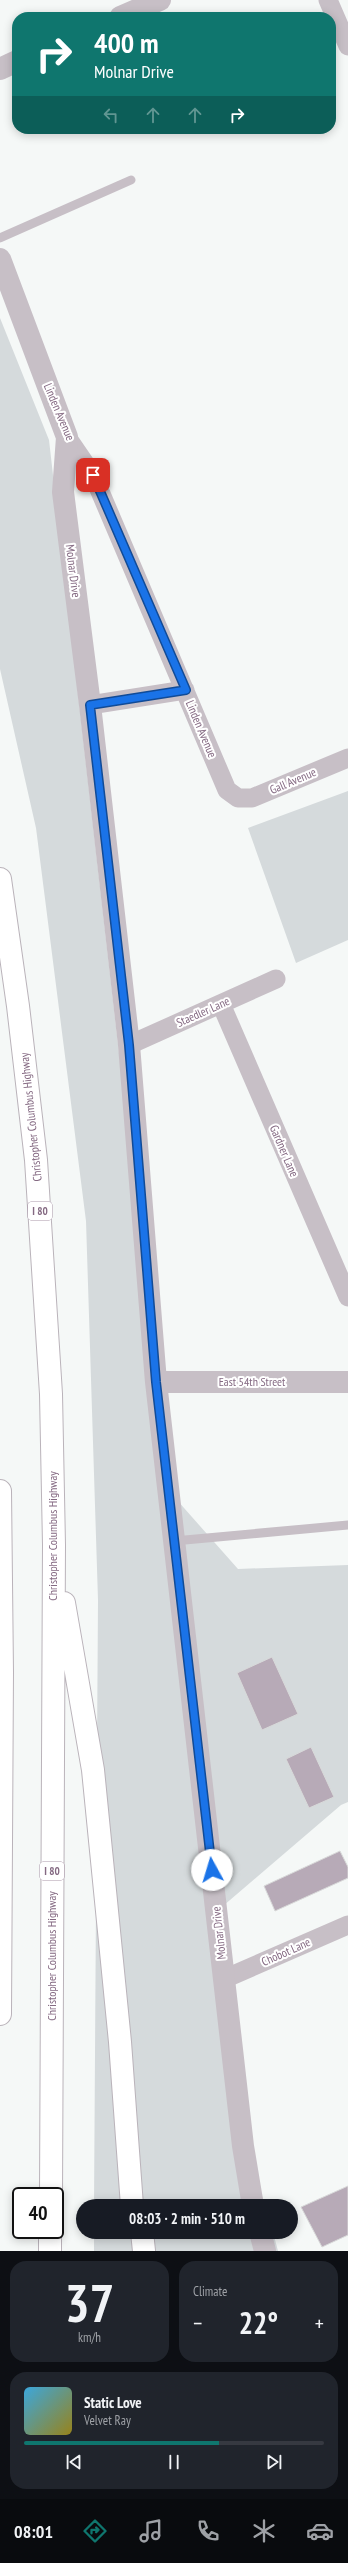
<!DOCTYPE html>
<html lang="en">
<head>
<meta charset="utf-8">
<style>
	:root { --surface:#171b24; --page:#20242c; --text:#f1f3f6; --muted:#9ea1a6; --line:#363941; --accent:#0f766e }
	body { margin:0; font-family:"PT Sans Narrow",sans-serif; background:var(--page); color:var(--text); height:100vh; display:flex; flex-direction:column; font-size:15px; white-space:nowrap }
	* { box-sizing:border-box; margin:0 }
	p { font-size:13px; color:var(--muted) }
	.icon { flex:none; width:22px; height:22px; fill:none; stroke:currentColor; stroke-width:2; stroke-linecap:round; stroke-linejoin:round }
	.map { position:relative; height:2251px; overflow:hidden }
	.side { display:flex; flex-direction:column; gap:10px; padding:10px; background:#0d0f14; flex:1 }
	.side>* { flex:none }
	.top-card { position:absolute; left:12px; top:12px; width:324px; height:122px; border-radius:16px; box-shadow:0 2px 10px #0003; background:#0f766e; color:#fff; overflow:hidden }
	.speed { position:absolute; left:12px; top:2187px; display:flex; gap:8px; font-size:20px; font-weight:700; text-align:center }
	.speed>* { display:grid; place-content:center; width:52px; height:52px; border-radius:50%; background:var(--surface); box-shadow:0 2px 10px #0003; line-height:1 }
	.speed .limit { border:2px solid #111; border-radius:6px; background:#fff; color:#111 }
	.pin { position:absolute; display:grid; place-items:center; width:34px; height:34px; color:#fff; margin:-17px; border-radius:8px; box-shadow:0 2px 6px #0006 }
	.me { position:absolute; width:44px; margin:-22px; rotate:354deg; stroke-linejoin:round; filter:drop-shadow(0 0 3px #0008) }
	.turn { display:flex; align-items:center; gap:14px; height:84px; padding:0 16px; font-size:18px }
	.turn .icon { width:52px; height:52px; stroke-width:2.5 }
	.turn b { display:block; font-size:28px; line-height:34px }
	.lanes { display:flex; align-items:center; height:38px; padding:0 16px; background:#0003; justify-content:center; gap:20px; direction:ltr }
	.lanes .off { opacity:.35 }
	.big { font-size:30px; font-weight:600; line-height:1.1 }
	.side .card { flex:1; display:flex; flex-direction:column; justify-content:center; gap:6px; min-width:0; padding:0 14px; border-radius:16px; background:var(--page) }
	.side .dial { align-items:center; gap:0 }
	.dial b { font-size:52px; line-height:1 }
	.song { display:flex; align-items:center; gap:12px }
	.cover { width:48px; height:48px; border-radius:6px; background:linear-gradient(135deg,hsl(200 70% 55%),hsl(50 70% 35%)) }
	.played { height:4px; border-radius:2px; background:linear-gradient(90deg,var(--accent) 65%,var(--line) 65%) }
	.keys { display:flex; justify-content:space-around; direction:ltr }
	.heat { display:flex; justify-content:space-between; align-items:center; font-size:22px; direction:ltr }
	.side .tiles { flex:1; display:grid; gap:10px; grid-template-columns:1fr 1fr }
	.card:last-child { grid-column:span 2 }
	.trip { position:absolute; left:76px; top:2199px; width:222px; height:40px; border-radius:20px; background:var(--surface); box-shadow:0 2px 10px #0003; font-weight:600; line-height:40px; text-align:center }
	.tab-bar { display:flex; height:64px; justify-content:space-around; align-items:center; background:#090b0e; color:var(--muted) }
	.tab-bar .icon { width:28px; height:28px }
	.tab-bar .selected { color:var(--accent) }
	.tab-bar b { font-size:18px; color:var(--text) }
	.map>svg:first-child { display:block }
	.green { fill:#d5dadc }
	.building { fill:#b7aab7; stroke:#d8d9d9 }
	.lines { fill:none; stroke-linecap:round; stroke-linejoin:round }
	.motorway-casing { stroke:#bab3ba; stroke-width:24 }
	.service { stroke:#c7bfc6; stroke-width:9 }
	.minor { stroke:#c7bfc6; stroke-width:19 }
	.tertiary { stroke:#c7bfc6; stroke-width:22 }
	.motorway { stroke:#fff; stroke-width:22 }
	.route-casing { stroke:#114b97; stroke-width:10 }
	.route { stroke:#1a73e8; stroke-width:7 }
	.labels { text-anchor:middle; stroke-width:4; stroke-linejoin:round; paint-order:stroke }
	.shield { fill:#fff; stroke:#a996a8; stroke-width:1 }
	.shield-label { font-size:11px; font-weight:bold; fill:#846982 }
	.street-label { font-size:12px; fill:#846982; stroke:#fff }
</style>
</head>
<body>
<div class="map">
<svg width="348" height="2251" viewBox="0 0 348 2251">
	<rect width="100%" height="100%" fill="#f5f8f7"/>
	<!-- green -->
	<path class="green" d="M0 318 49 440 169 1491 238 1569 348 1565V1802L341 1805 216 1912 240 2122 265 2206H94L98 1600 86 1221 36 828 0 669Z
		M348 791V940L296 963 248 828Z
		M94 2232H273L278 2251H94Z"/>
	<!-- building -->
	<path class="building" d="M272 1657 298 1714 262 1730 237 1673Z
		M311 1747 334 1797 309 1808 286 1759Z
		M340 1851 348 1867V1878L275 1911 264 1886Z
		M348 2186V2235L322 2247 301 2207Z"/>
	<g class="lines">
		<!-- motorway casing -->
		<g class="motorway-casing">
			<path id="motorway" d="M0 879 18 1006 36 1160 51 1394 54 1545 51 2196
				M0 1491 2 1672 0 2014
				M64 1603 93 1770 120 2042 132 2206
				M142 2232 144 2251
				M50 2251V2230"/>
		</g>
		<!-- service -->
		<path class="service" d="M0 238 131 180
			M174 1541 348 1525"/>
		<!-- minor -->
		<path class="minor" d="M328 0 348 46
			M67 437 93 475 227 790 238 798H252L348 758
			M90 705 185 690
			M221 1004 348 1297
			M129 1045 276 979
			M224 1979 348 1925"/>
		<!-- tertiary -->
		<path class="tertiary" d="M120 17 160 0
			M0 69 17 61
			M0 259 67 437 63 492 90 705 129 1045 156 1382 243 2146 253 2206
			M156 1382H348
			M260 2232 265 2251"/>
		<!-- motorway -->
		<use href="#motorway" class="motorway"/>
	</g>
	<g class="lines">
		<!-- route casing -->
		<g class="route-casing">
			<path id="route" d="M93 475 186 690 90 705 129 1045 156 1382 212 1870"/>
		</g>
		<!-- route -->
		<use href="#route" class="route"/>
	</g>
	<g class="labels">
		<!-- shield labels -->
		<g class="shield">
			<rect x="28" y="1202" width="24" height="18" rx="3"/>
			<rect x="40" y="1862" width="24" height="18" rx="3"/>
		</g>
		<g class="shield-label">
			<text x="40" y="1215">I 80</text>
			<text x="52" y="1875">I 80</text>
		</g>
		<!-- street labels -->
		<g class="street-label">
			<text transform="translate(59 412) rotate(67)" y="4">Linden Avenue</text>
			<text transform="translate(73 571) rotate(83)" y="4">Molnar Drive</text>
			<text transform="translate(201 729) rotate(67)" y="4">Linden Avenue</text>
			<text transform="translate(293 781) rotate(-23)" y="4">Gall Avenue</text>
			<text transform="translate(203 1012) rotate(-24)" y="4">Staedler Lane</text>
			<text transform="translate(31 1117) rotate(-96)" y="4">Christopher Columbus Highway</text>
			<text transform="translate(284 1151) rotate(67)" y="4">Gardner Lane</text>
			<text x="252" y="1386">East 54th Street</text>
			<text transform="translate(53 1536) rotate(-90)" y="4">Christopher Columbus Highway</text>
			<text transform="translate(219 1933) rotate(-96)" y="4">Molnar Drive</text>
			<text transform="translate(286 1952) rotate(-24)" y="4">Chobot Lane</text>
			<text transform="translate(52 1956) rotate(-90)" y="4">Christopher Columbus Highway</text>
		</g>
	</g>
</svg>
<div class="speed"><div class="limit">40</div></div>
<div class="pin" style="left:93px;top:475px;background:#d93025"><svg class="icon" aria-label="arrive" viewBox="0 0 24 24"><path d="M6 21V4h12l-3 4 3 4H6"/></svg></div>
<svg class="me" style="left:212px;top:1870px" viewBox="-20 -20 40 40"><circle r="19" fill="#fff"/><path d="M0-13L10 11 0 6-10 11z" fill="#1a73e8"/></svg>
<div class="trip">08:03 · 2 min · 510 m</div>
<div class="top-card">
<div class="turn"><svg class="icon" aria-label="right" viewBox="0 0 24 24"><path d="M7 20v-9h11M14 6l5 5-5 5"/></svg><div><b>400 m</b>Molnar Drive</div></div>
<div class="lanes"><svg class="icon off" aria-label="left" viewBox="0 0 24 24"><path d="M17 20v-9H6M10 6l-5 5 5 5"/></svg><svg class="icon off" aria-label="ahead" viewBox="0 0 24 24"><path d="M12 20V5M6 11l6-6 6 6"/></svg><svg class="icon off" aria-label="ahead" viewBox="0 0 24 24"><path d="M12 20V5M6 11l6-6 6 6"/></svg><svg class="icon" aria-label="right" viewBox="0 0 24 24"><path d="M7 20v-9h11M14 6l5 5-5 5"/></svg></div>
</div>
</div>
<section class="side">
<div class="tiles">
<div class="card dial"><b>37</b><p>km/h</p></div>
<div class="card"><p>Climate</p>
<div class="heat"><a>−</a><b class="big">22°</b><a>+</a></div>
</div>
<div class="card">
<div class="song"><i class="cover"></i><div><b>Static Love</b><p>Velvet Ray</p></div></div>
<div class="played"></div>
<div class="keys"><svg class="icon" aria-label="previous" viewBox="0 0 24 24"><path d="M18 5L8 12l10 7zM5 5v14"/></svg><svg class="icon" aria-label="pause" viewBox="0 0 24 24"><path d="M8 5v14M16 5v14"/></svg><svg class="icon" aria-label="next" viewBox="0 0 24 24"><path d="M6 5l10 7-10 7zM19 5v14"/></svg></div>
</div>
</div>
</section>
<nav class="tab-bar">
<b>08:01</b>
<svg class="icon selected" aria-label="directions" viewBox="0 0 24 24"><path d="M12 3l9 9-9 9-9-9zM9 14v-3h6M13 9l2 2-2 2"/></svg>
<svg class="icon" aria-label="music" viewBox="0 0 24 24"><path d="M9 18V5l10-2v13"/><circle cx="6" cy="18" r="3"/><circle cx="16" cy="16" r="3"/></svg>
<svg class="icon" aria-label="phone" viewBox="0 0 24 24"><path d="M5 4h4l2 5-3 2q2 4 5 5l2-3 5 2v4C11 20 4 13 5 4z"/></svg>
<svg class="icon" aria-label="climate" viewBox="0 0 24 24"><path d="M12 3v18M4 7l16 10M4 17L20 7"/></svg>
<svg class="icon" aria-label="car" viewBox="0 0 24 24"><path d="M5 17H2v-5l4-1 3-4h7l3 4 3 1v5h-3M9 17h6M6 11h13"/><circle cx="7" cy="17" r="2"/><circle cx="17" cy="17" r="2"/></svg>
</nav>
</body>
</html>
